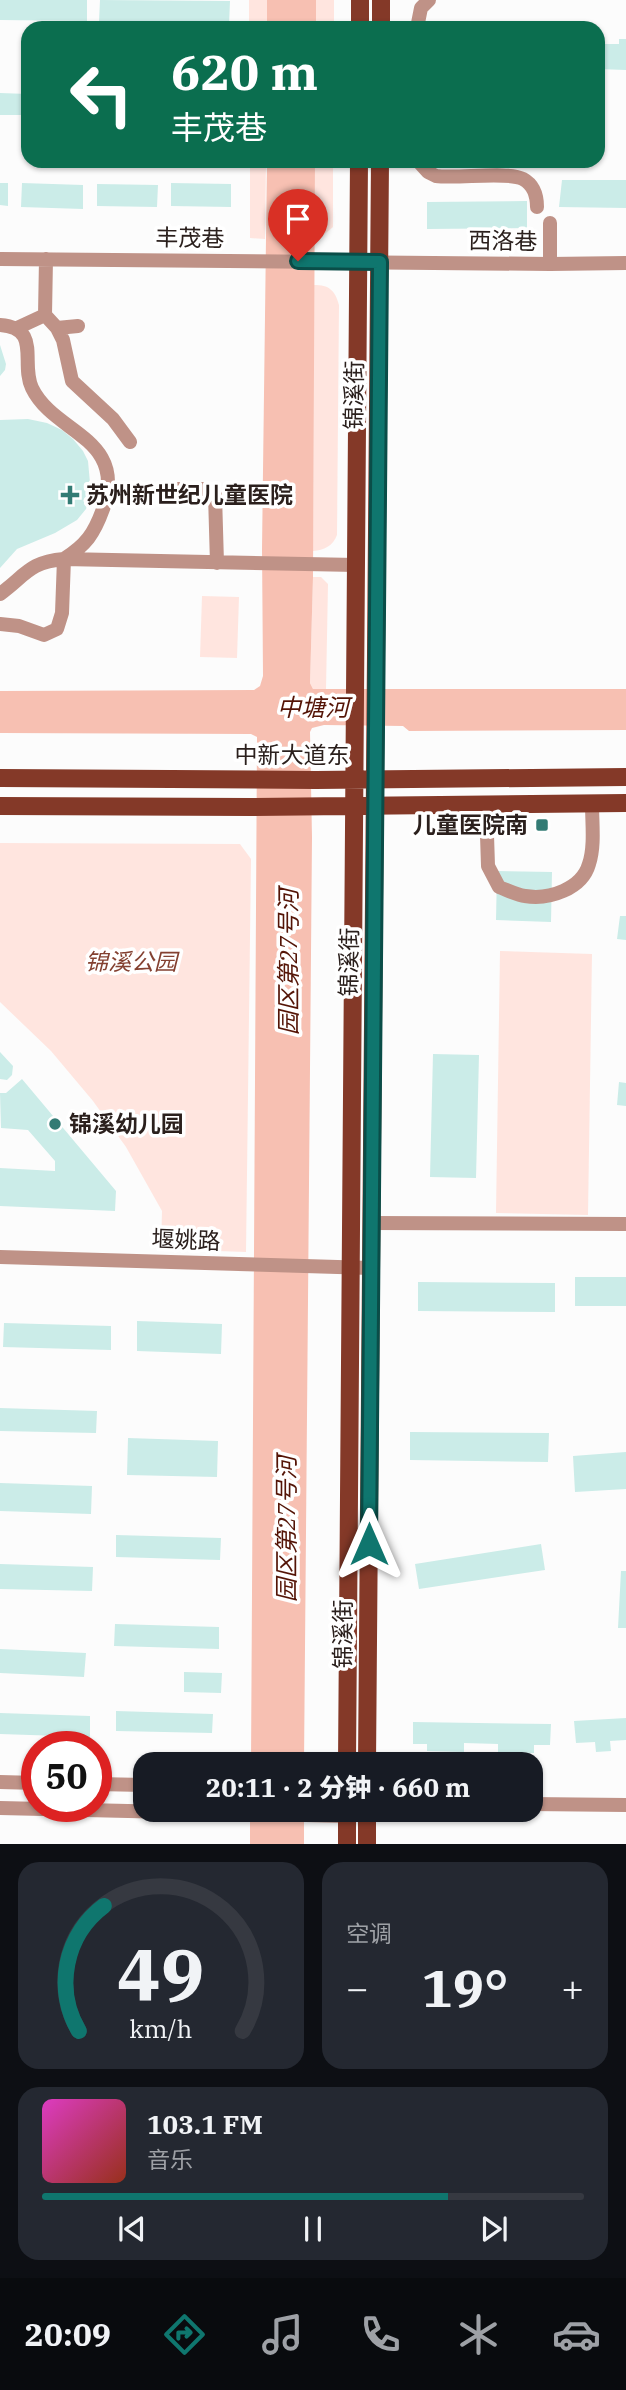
<!DOCTYPE html>
<html lang="zh">
<head>
<meta charset="utf-8">
<style>
	:root { --surface:#171b24; --page:#242831; --text:#f1f3f6; --muted:#9ea1a6; --line:#363941; --accent:#0f766e }
	body { margin:0; font-family:"IBM Plex Serif","Noto Sans SC",serif; background:var(--page); color:var(--text); height:100vh; display:flex; flex-direction:column; font-size:26px; white-space:nowrap }
	* { box-sizing:border-box; margin:0 }
	p { font-size:23px; color:var(--muted) }
	.icon { flex:none; width:38px; height:38px; fill:none; stroke:currentColor; stroke-width:2; stroke-linecap:round; stroke-linejoin:round }
	.map { position:relative; height:1844px; overflow:hidden }
	.sheet { display:flex; flex-direction:column; gap:18px; padding:18px; background:#0d0f14; flex:1 }
	.sheet>* { flex:none }
	.top-card { position:absolute; left:21px; top:21px; width:584px; height:147px; border-radius:21px; box-shadow:0 2px 5px #0004; background:#0b6e4f; color:#fff; overflow:hidden }
	.speed { position:absolute; left:21px; top:1731px; display:flex; gap:14px; font-size:35px; font-weight:700; text-align:center }
	.speed>* { display:grid; place-content:center; width:91px; height:91px; border-radius:50%; background:var(--surface); box-shadow:0 2px 5px #0004; line-height:1 }
	.speed .limit { border:10px solid #d22; background:#fff; color:#111 }
	.pin { position:absolute; display:grid; place-items:center; width:60px; height:60px; color:#fff; margin:-72px -30px; border-radius:50% 50% 50% 0; rotate:-45deg; box-shadow:0 0 7px #0007 }
	.pin .icon { rotate:45deg }
	.me { position:absolute; width:77px; margin:-38px; rotate:0deg; stroke-linejoin:round; filter:drop-shadow(0 0 5px #0008) }
	.turn { display:flex; align-items:center; gap:24px; height:147px; padding:0 35px; font-size:32px }
	.turn .icon { width:91px; height:91px; stroke-width:2.5 }
	.turn b { display:block; font-size:49px; line-height:60px }
	.big { font-size:52px; font-weight:800; line-height:1.1 }
	.sheet .card { flex:1; display:flex; flex-direction:column; justify-content:center; gap:10px; min-width:0; padding:0 24px; border-radius:21px; background:var(--page) }
	.sheet .dial { align-items:center; gap:0 }
	.dial svg { height:182px; overflow:visible; fill:none; stroke:var(--line); stroke-width:7; stroke-linecap:round; text-anchor:middle }
	.dial text { fill:var(--text); stroke:none }
	.song { display:flex; align-items:center; gap:21px }
	.cover { width:84px; height:84px; border-radius:10px; background:linear-gradient(135deg,hsl(310 70% 55%),hsl(10 70% 35%)) }
	.played { height:7px; border-radius:4px; background:linear-gradient(90deg,var(--accent) 75%,var(--line) 75%) }
	.keys { display:flex; justify-content:space-around; direction:ltr }
	.heat { display:flex; justify-content:space-between; align-items:center; font-size:38px; direction:ltr }
	.sheet .tiles { flex:1; display:grid; gap:18px; grid-template-columns:1fr 1fr }
	.card:last-child { grid-column:span 2 }
	.trip { position:absolute; left:133px; top:1752px; width:410px; height:70px; border-radius:21px; background:var(--surface); box-shadow:0 2px 5px #0004; font-weight:800; line-height:70px; text-align:center }
	.menu { display:flex; height:112px; justify-content:space-around; align-items:center; background:#090b0e; color:var(--muted) }
	.menu .icon { width:49px; height:49px }
	.menu .on { color:var(--accent) }
	.menu b { font-size:32px; color:var(--text) }
	.map>svg:first-child { display:block }
	.green { fill:#ffe5df }
	.water { fill:#f7c0b2 }
	.building { fill:#cbece8 }
	.lines { fill:none; stroke-linecap:round; stroke-linejoin:round }
	.minor { stroke:#bf9287; stroke-width:14 }
	.major { stroke:#843928; stroke-width:18 }
	.route-casing { stroke:#0a4d48; stroke-width:18 }
	.route { stroke:#0f766e; stroke-width:12 }
	.poi-dot { fill:#337b74; stroke:#fff; stroke-width:2.5 }
	.labels { text-anchor:middle; stroke-width:7; stroke-linejoin:round; paint-order:stroke }
	.street-label { font-size:23px; fill:#2b201d; stroke:#fff }
	.poi-label { font-size:23px; font-weight:bold; fill:#2b201d; stroke:#fff; text-anchor:start }
	.park-label { font-size:23px; font-style:italic; fill:#844131; stroke:#fff }
	.water-label { font-size:24px; font-style:italic; fill:#541406; stroke:#fff }
</style>
</head>
<body>
<div class="map">
<svg width="626" height="1844" viewBox="0 0 626 1844">
	<rect width="100%" height="100%" fill="#fcfcfc"/>
	<!-- green -->
	<path class="green" d="M249 0H267V28H249Z
		M316 0H334V28H316Z
		M250 161H266L265 239 250 238Z
		M315 161H333V227L320 238 314 239Z
		M314 285C329 285 335 290 339 305L337 535C333 546 324 550 313 551Z
		M313 577H321L328 584 326 689H313L310 683Z
		M202 596 239 597 237 658 200 657Z
		M0 843 240 844 251 859 246 1252 161 1249 162 1211 126 1147 93 1101 51 1051 0 1002Z
		M500 951 592 954 588 1215 496 1213Z"/>
	<!-- water -->
	<path class="water" d="M267 0H316V28H267Z
		M267 161H315L313 577 310 683 313 689H626V730L409 731 403 726 324 725 312 728 310 732 312 837 304 1764H251L257 737 251 734 0 733V691L254 690 260 686 263 676 262 549Z
		M250 1810H304V1844H250Z"/>
	<!-- building -->
	<path class="building" d="M0 0H87V21L0 20Z
		M100 0 230 1 229 25 99 22Z
		M619 39H626V70L598 69V44H619Z
		M0 93 28 94V115H0Z
		M562 180H626V208L559 207Z
		M0 183H8V206L0 205Z
		M22 183 83 185V209L21 207Z
		M171 183 231 184V207L171 206Z
		M97 184 158 185 157 207 97 206Z
		M527 201V228L427 229V202Z
		M0 345 6 364 5 370 0 376Z
		M28 419 47 423 62 430 73 439 83 451 88 461 91 494 86 509 77 520 55 533 17 549 0 568V420Z
		M497 871 552 872 551 922 496 920Z
		M620 916H626V940L617 939Z
		M0 1052 13 1066 12 1075 7 1080 0 1079Z
		M433 1054 479 1055 476 1178 430 1177Z
		M22 1079 116 1191 115 1211 0 1206V1168L55 1171V1161L28 1130 1 1128 0 1093H6Z
		M619 1082 626 1083V1106L617 1105Z
		M575 1277H626V1306H575Z
		M418 1282 555 1283V1312L418 1311Z
		M137 1321 222 1324 221 1354 137 1351Z
		M4 1323 111 1326V1350L3 1347Z
		M0 1408 97 1411 96 1433 0 1431Z
		M410 1432 549 1433 548 1462 410 1460Z
		M128 1438 218 1441 217 1477 127 1475Z
		M626 1452V1489L575 1492 573 1456Z
		M0 1483 92 1486 91 1514 0 1511Z
		M116 1535 221 1538 220 1560 116 1557Z
		M541 1544 545 1570 419 1589 415 1564Z
		M0 1564 93 1567 92 1591 0 1589Z
		M621 1571H626V1628H618Z
		M115 1624 219 1627V1649L114 1646Z
		M0 1649 86 1653 84 1677 0 1673Z
		M184 1672 222 1673 221 1693 184 1692Z
		M116 1711 213 1714 212 1733 116 1731Z
		M0 1713 90 1716V1737L0 1734Z
		M626 1718V1740L610 1741 611 1751 596 1752 595 1742 576 1743 574 1721Z
		M413 1722 551 1724 550 1745H534V1753L498 1752V1744L464 1743V1752L427 1751V1744H413Z"/>
	<g class="lines">
		<!-- minor -->
		<path class="minor" d="M417 28 421 8 429 0
			M418 161 428 172 436 176C457 179 508 171 523 179 534 185 537 196 537 207
			M0 259 550 264 626 263
			M550 264V223
			M45 315 46 259
			M0 325C42 328 20 363 32 388 54 434 128 437 103 509 94 534 86 545 64 559L62 613 57 629 44 635 19 626 0 624
			M17 328 45 315 57 328 63 340 72 381 113 419 130 442
			M57 328 78 326
			M172 489H208L215 495 217 563
			M0 594C26 575 29 562 64 559L356 565
			M486 804 488 866 499 887C507 890 517 895 525 896 549 900 582 889 589 864 595 846 592 823 592 804
			M371 1223 626 1224
			M0 1257 371 1268
			M0 1782 37 1783
			M96 1784 145 1785
			M530 1804 626 1805
			M0 1808 347 1816 354 1810"/>
		<!-- major -->
		<path class="major" d="M360 28V0
			M381 28V0
			M0 778 316 780 626 777
			M0 806 251 807 626 803
			M347 1764 359 161
			M367 1764 380 161
			M347 1810V1844
			M367 1810V1844"/>
	</g>
	<g class="lines">
		<!-- route casing -->
		<g class="route-casing">
			<path id="route" d="M298 261 380 262 369 1544"/>
		</g>
		<!-- route -->
		<use href="#route" class="route"/>
	</g>
	<!-- markers -->
	<g class="poi-dot">
		<path d="M66.5 484.5h7v7h7v7h-7v7h-7v-7h-7v-7h7z"/>
		<rect x="535" y="818" width="14" height="14" rx="3.5"/>
		<circle cx="55" cy="1124" r="7"/>
	</g>
	<g class="labels">
		<!-- street labels -->
		<g class="street-label">
			<text transform="translate(190 238) rotate(1)" y="8">丰茂巷</text>
			<text transform="translate(503 241) rotate(1)" y="8">西洛巷</text>
			<text transform="translate(354 395) rotate(-89)" y="8">锦溪街</text>
			<text x="292" y="763">中新大道东</text>
			<text transform="translate(349 962) rotate(-89)" y="8">锦溪街</text>
			<text transform="translate(186 1240) rotate(2)" y="8">堰姚路</text>
			<text transform="translate(343 1634) rotate(-90)" y="8">锦溪街</text>
		</g>
		<!-- poi labels -->
		<g class="poi-label">
			<text x="86" y="503">苏州新世纪儿童医院</text>
			<text x="528" y="833" text-anchor="end">儿童医院南</text>
			<text x="69" y="1132">锦溪幼儿园</text>
		</g>
		<!-- park labels -->
		<g class="park-label">
			<text x="131" y="970">锦溪公园</text>
		</g>
		<!-- water labels -->
		<g class="water-label">
			<text x="313" y="716">中塘河</text>
			<text transform="translate(289 962) rotate(-90)" y="8">园区第27号河</text>
			<text transform="translate(287 1529) rotate(-90)" y="8">园区第27号河</text>
		</g>
	</g>
</svg>
<div class="speed"><div class="limit">50</div></div>
<div class="pin" style="left:298px;top:261px;background:#d93025"><svg class="icon" aria-label="arrive" viewBox="0 0 24 24"><path d="M6 21V4h12l-3 4 3 4H6"/></svg></div>
<svg class="me" style="left:369px;top:1544px" viewBox="-20 -20 40 40"><path d="M0-17L14 15 0 8-14 15z" fill="#0f766e" stroke="#fff" stroke-width="4"/></svg>
<div class="trip">20:11 · 2 分钟 · 660 m</div>
<div class="top-card">
<div class="turn"><svg class="icon" aria-label="left" viewBox="0 0 24 24"><path d="M17 20v-9H6M10 6l-5 5 5 5"/></svg><div><b>620 m</b>丰茂巷</div></div>
</div>
</div>
<section class="sheet">
<div class="tiles">
<div class="card dial"><svg viewBox="0 0 100 80">
<path d="M14 69A42 42 0 1 1 86 69"/>
<path d="M14 69A42 42 0 0 1 25 14" stroke="#0f766e"/>
<text x="50" y="56" font-size="32" font-weight="700">49</text>
<text x="50" y="72" font-size="11">km/h</text>
</svg></div>
<div class="card"><p>空调</p>
<div class="heat"><a>−</a><b class="big">19°</b><a>+</a></div>
</div>
<div class="card">
<div class="song"><i class="cover"></i><div><b>103.1 FM</b><p>音乐</p></div></div>
<div class="played"></div>
<div class="keys"><svg class="icon" aria-label="previous" viewBox="0 0 24 24"><path d="M18 5L8 12l10 7zM5 5v14"/></svg><svg class="icon" aria-label="pause" viewBox="0 0 24 24"><path d="M8 5v14M16 5v14"/></svg><svg class="icon" aria-label="next" viewBox="0 0 24 24"><path d="M6 5l10 7-10 7zM19 5v14"/></svg></div>
</div>
</div>
</section>
<nav class="menu">
<b>20:09</b>
<svg class="icon on" aria-label="directions" viewBox="0 0 24 24"><path d="M12 3l9 9-9 9-9-9zM9 14v-3h6M13 9l2 2-2 2"/></svg>
<svg class="icon" aria-label="music" viewBox="0 0 24 24"><path d="M9 18V5l10-2v13"/><circle cx="6" cy="18" r="3"/><circle cx="16" cy="16" r="3"/></svg>
<svg class="icon" aria-label="phone" viewBox="0 0 24 24"><path d="M5 4h4l2 5-3 2q2 4 5 5l2-3 5 2v4C11 20 4 13 5 4z"/></svg>
<svg class="icon" aria-label="climate" viewBox="0 0 24 24"><path d="M12 3v18M4 7l16 10M4 17L20 7"/></svg>
<svg class="icon" aria-label="car" viewBox="0 0 24 24"><path d="M5 17H2v-5l4-1 3-4h7l3 4 3 1v5h-3M9 17h6M6 11h13"/><circle cx="7" cy="17" r="2"/><circle cx="17" cy="17" r="2"/></svg>
</nav>
</body>
</html>
